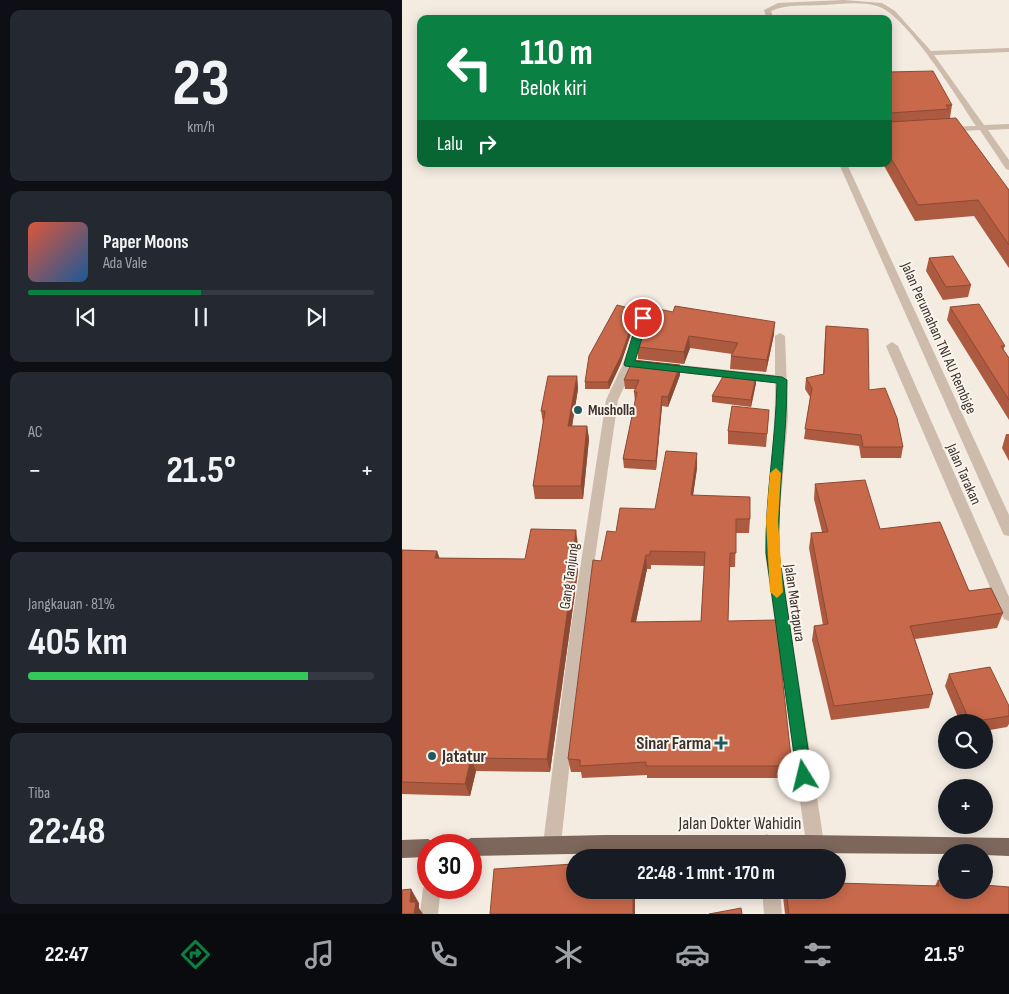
<!DOCTYPE html>
<html lang="id">
<head>
<meta charset="utf-8">
<style>
	:root { --surface:#171b24; --page:#242831; --text:#f1f3f6; --muted:#9ea1a6; --line:#363941; --accent:#0b8043 }
	body { margin:0; font-family:"Sofia Sans Condensed",sans-serif; background:var(--page); color:var(--text); height:100vh; display:flex; flex-direction:column; font-size:19px; white-space:nowrap }
	* { box-sizing:border-box; margin:0 }
	p { font-size:16px; color:var(--muted) }
	.icon { flex:none; width:28px; height:28px; fill:none; stroke:currentColor; stroke-width:2; stroke-linecap:round; stroke-linejoin:round }
	.map { position:relative; flex:1; overflow:hidden }
	.side { display:flex; flex-direction:column; gap:10px; padding:10px; background:#0d0f14; width:402px }
	.side>* { flex:none }
	.guide { position:absolute; left:15px; top:15px; width:475px; height:152px; border-radius:10px; box-shadow:0 2px 12px #0003; background:#0b8043; color:#fff; overflow:hidden }
	.fabs { position:absolute; left:536px; top:714px; display:grid; gap:10px }
	.fabs a { display:grid; place-items:center; width:55px; height:55px; border-radius:50%; background:var(--surface); box-shadow:0 2px 12px #0003; font-size:25px }
	.speed { position:absolute; left:15px; top:834px; display:flex; gap:10px; font-size:25px; font-weight:700; text-align:center }
	.speed>* { display:grid; place-content:center; width:65px; height:65px; border-radius:50%; background:var(--surface); box-shadow:0 2px 12px #0003; line-height:1 }
	.speed .limit { border:8px solid #d22; background:#fff; color:#111 }
	.pin { position:absolute; display:grid; place-items:center; width:42px; height:42px; color:#fff; margin:-21px; border:2px solid #fff; border-radius:50%; box-shadow:0 1px 5px #0007 }
	.me { position:absolute; width:55px; margin:-28px; rotate:351deg; stroke-linejoin:round; filter:drop-shadow(0 0 4px #0008) }
	.turn { display:flex; align-items:center; gap:18px; height:105px; padding:0 20px; font-size:22px }
	.turn .icon { width:65px; height:65px; stroke-width:2.5 }
	.turn b { display:block; font-size:35px; line-height:42px }
	.then { display:flex; align-items:center; height:48px; padding:0 20px; background:#0003; gap:10px; font-size:19px }
	.big { font-size:38px; font-weight:700; line-height:1.1 }
	.side .tile { flex:1; display:flex; flex-direction:column; justify-content:center; gap:8px; min-width:0; padding:0 18px; border-radius:10px; background:var(--page) }
	.side .dial { align-items:center; gap:0 }
	.dial b { font-size:65px; line-height:1 }
	.song { display:flex; align-items:center; gap:15px }
	.cover { width:60px; height:60px; border-radius:8px; background:linear-gradient(135deg,hsl(10 70% 55%),hsl(210 70% 35%)) }
	.played { height:5px; border-radius:2px; background:linear-gradient(90deg,var(--accent) 50%,var(--line) 50%) }
	.keys { display:flex; justify-content:space-around; direction:ltr }
	.heat { display:flex; justify-content:space-between; align-items:center; font-size:28px; direction:ltr }
	.charge { height:8px; border-radius:4px; background:linear-gradient(90deg,#34c759 81%,var(--line) 0) }
	.trip { position:absolute; left:164px; top:849px; width:280px; height:50px; border-radius:25px; background:var(--surface); box-shadow:0 2px 12px #0003; font-weight:700; line-height:50px; text-align:center }
	.menu { display:flex; height:80px; justify-content:space-around; align-items:center; background:#090b0e; color:var(--muted) }
	.menu .icon { width:35px; height:35px }
	.menu .active { color:var(--accent) }
	.menu b { font-size:22px; color:var(--text) }
	main { display:flex; flex:1; min-height:0 }
	.map>svg:first-child { display:block }
	.lines { fill:none; stroke-linecap:round; stroke-linejoin:round }
	.minor { fill:#cdbbac; fill-rule:evenodd }
	.major { fill:#7d675c; fill-rule:evenodd }
	.wall { fill:#ac5a40; fill-rule:evenodd }
	.shaded-wall { fill:#8c4a34 }
	.building { fill:#c8694b; stroke:#8c4a34; fill-rule:evenodd }
	.route { fill:#0b8043; stroke:#07532c }
	.slow { fill:#f59e0b }
	.poi-dot { fill:#1f5a5e; stroke:#fbf5ee; stroke-width:2 }
	.labels { text-anchor:middle; stroke-width:4; stroke-linejoin:round; paint-order:stroke }
	.street-label { font-size:15px; fill:#3b302b; stroke:#fbf5ee }
	.poi-label { font-size:15px; font-weight:bold; fill:#3b302b; stroke:#fbf5ee; text-anchor:start }
	.near-poi-label { font-size:18px; font-weight:bold; fill:#3b302b; stroke:#fbf5ee; text-anchor:end }
	.near-street-label { font-size:18px; fill:#3b302b; stroke:#fbf5ee }
</style>
</head>
<body>
<main>
<section class="side">
<div class="tile dial"><b>23</b><p>km/h</p></div>
<div class="tile">
<div class="song"><i class="cover"></i><div><b>Paper Moons</b><p>Ada Vale</p></div></div>
<div class="played"></div>
<div class="keys"><svg class="icon" aria-label="previous" viewBox="0 0 24 24"><path d="M18 5L8 12l10 7zM5 5v14"/></svg><svg class="icon" aria-label="pause" viewBox="0 0 24 24"><path d="M8 5v14M16 5v14"/></svg><svg class="icon" aria-label="next" viewBox="0 0 24 24"><path d="M6 5l10 7-10 7zM19 5v14"/></svg></div>
</div>
<div class="tile"><p>AC</p>
<div class="heat"><a>−</a><b class="big">21.5°</b><a>+</a></div>
</div>
<div class="tile"><p>Jangkauan · 81%</p><b class="big">405 km</b><div class="charge"></div></div>
<div class="tile"><p>Tiba</p><b class="big">22:48</b></div>
</section>
<div class="map">
<svg width="607" height="914" viewBox="0 0 607 914">
	<rect width="100%" height="100%" fill="#f4ebe1"/>
	<g class="lines">
		<!-- minor -->
		<path class="minor" d="M442 0 480 3 493 11 529 51 607 48V52L532 55 582 125 607 124V129L586 130 607 160V170L604 169 578 130 541 132 540 130 544 127 574 126C557 100 503 13 475 6 459 1 438 4 422 5 404 6 384 4 369 11L372 19H365L362 10 376 3Z
			M437 164H445L607 515V536L602 535 600 531Z
			M241 315 246 318 233 364 216 400 181 640 159 844 156 850 150 853 144 850 141 844 167 640 204 400 221 364 236 318Z
			M378 333 383 336 386 417 377 521V553L422 843 419 849 413 852 407 849 404 843 363 553C364 496 374 440 373 383L261 371 255 367 261 363 373 375V336Z
			M490 342 496 346 607 597V621L602 619 600 615 484 346Z
			M365 834 371 837 375 858H357L356 843 359 837Z
			M26 881V888H39L36 914H18L21 888Z
			M360 890H378L380 914H362Z"/>
		<!-- major -->
		<path class="major" d="M203 835H405L607 838V856L582 855V852H545V854L270 852 69 856V845H61L63 841 69 838Z
			M26 839 32 842 33 845H26V857L0 858V840Z"/>
	</g>
	<!-- wall -->
	<path class="wall" d="M486 72 550 105 548 118 607 190V268L572 216 513 221 481 164H486Z
		M527 258 569 285 566 297 541 300 524 271Z
		M548 307 603 346 601 350 607 358V420L545 320Z
		M235 310V316L219 363 207 389H183V382Z
		M271 312 372 334 364 372 328 369 329 356 330 354 288 348 282 364 236 359V347Z
		M424 326 467 390 501 447 499 458H459L457 446 402 439 408 397 403 389 404 378 421 374 423 337Z
		M278 375 266 407 260 406 254 470 222 468 221 459 233 402 232 392 233 389H223L222 380Z
		M175 376 176 389 170 426H185L187 439 181 499H133L131 486 141 423 139 411Z
		M354 376V383L349 407 310 402V396Z
		M367 410 364 447 326 444V431Z
		M604 434H607V461L600 448Z
		M295 468 291 495 348 519 347 533H334L333 567H328L326 621 390 766 389 778H245V775L180 778 179 772H169L166 759 199 561 214 532 253 509ZM249 565 302 566 299 621 234 622 245 569H249Z
		M413 484 601 613 595 628 513 639 531 694 527 708 429 720 410 640 412 626 421 625 407 548 409 533 420 532 412 499Z
		M176 545 174 563 176 571 148 772 74 771 68 796 0 794V550L35 551 37 558 123 559Z
		M547 674 607 706V724L605 727 582 731V722H558L543 686Z
		M536 880 607 914H383L381 896 382 890H435L533 886Z"/>
	<!-- shaded-wall -->
	<path class="shaded-wall" d="M235 310V316L219 363 207 389 206 382Z
		M373 322 372 334 364 372 365 360Z
		M287 336 288 348 282 364V352Z
		M278 365V375L266 407V397Z
		M175 376 176 389 168 439 166 426Z
		M354 376V383L349 407V400Z
		M260 396V406L254 470V461Z
		M185 426 187 439 181 499 179 486Z
		M295 453V468L289 509V495Z
		M174 530 176 545 174 563 176 571 148 772 145 759Z
		M35 551 40 565 33 558Z
		M244 555 245 569 231 635 229 622Z
		M69 758 74 771 68 796 63 784Z
		M9 889 17 903V908L21 914H12L8 902Z
		M231 890H233V914H231Z"/>
	<!-- building -->
	<path class="building" d="M531 71 550 105H544L547 109 488 113 487 122 554 118 607 190V245L576 200 516 205 486 153V72Z
		M551 256 569 285 544 287 527 258Z
		M577 304 603 346H599L607 358V400L548 307Z
		M215 305 235 310 219 356 206 382H183L187 356Z
		M273 306 373 322 365 360 329 356 336 343 287 336 282 352 236 347 247 307 271 312Z
		M424 326 466 329 467 390 483 388 495 418 501 447H461L459 435 403 429 410 388 404 378 422 374Z
		M231 360 278 365 266 397 260 396 254 461 221 459 235 392H232L237 380H222Z
		M323 373 354 376 349 400 310 396Z
		M146 376H175L166 426H185L179 486H131L143 411H139Z
		M330 406 367 410 365 434 326 431Z
		M264 451 295 453 289 495 348 497V519H334V553H328L326 621 374 620 390 766H244V762L178 766V760L166 759 191 560 199 561 205 531 214 532 218 508 253 509ZM248 551 303 552 299 621 229 622 244 555H248Z
		M463 480 478 529 538 522 567 591 589 588 601 613 508 626 531 694 432 706 412 626 426 624 409 533 426 532 413 484Z
		M129 529 174 530 171 556 173 557 145 759 69 758 63 784 0 782V550L35 551 33 558 123 559Z
		M588 667 607 706V716L568 722 547 674Z
		M172 864V890H231V914H88L92 869Z
		M536 880 545 881V890H582V885L607 887V914H387L384 890H435V883L537 886Z
		M9 889 8 902H14L12 914H0V890Z
		M339 908 340 914H307Z"/>
	<!-- route -->
	<path class="route" d="M241 315 246 318 233 361 380 377 385 380C385 438 375 495 377 553L410 776 408 781 402 783 397 781 395 776 364 553C363 496 374 440 375 383L223 366 222 364 236 318Z"/>
	<!-- slow -->
	<path class="slow" d="M374 468 379 473 376 521 381 592 375 598 368 592 364 521 368 473Z"/>
	<!-- markers -->
	<g class="poi-dot">
		<circle cx="176" cy="410" r="5"/>
		<path d="M316.5 735.5h5v5h5v5h-5v5h-5v-5h-5v-5h5z"/>
		<circle cx="30" cy="756" r="5"/>
	</g>
	<g class="labels">
		<!-- street labels -->
		<g class="street-label">
			<text transform="translate(537 338) rotate(66)" y="5">Jalan Perumahan TNI AU Rembige</text>
			<text transform="translate(562 474) rotate(66)" y="5">Jalan Tarakan</text>
			<text transform="translate(167 576) rotate(-82)" y="5">Gang Tanjung</text>
			<text transform="translate(393 603) rotate(82)" y="5">Jalan Martapura</text>
		</g>
		<!-- poi labels -->
		<g class="poi-label">
			<text x="186" y="415">Musholla</text>
		</g>
		<!-- near-poi labels -->
		<g class="near-poi-label">
			<text x="309" y="749">Sinar Farma</text>
			<text x="40" y="762" text-anchor="start">Jatatur</text>
		</g>
		<!-- near-street labels -->
		<g class="near-street-label">
			<text x="338" y="829">Jalan Dokter Wahidin</text>
		</g>
	</g>
</svg>
<div class="fabs">
<a><svg class="icon" aria-label="search" viewBox="0 0 24 24"><circle cx="10" cy="10" r="6"/><path d="M15 15l6 6"/></svg></a>
<a>+</a>
<a>−</a>
</div>
<div class="speed"><div class="limit">30</div></div>
<div class="pin" style="left:241px;top:318px;background:#d93025"><svg class="icon" aria-label="arrive" viewBox="0 0 24 24"><path d="M6 21V4h12l-3 4 3 4H6"/></svg></div>
<svg class="me" style="left:402px;top:776px" viewBox="-20 -20 40 40"><circle r="19" fill="#fff"/><path d="M0-13L10 11 0 6-10 11z" fill="#0b8043"/></svg>
<div class="trip">22:48 · 1 mnt · 170 m</div>
<div class="guide">
<div class="turn"><svg class="icon" aria-label="left" viewBox="0 0 24 24"><path d="M17 20v-9H6M10 6l-5 5 5 5"/></svg><div><b>110 m</b>Belok kiri</div></div>
<div class="then">Lalu<svg class="icon" aria-label="right" viewBox="0 0 24 24"><path d="M7 20v-9h11M14 6l5 5-5 5"/></svg></div>
</div>
</div>
</main>
<nav class="menu">
<b>22:47</b>
<svg class="icon active" aria-label="directions" viewBox="0 0 24 24"><path d="M12 3l9 9-9 9-9-9zM9 14v-3h6M13 9l2 2-2 2"/></svg>
<svg class="icon" aria-label="music" viewBox="0 0 24 24"><path d="M9 18V5l10-2v13"/><circle cx="6" cy="18" r="3"/><circle cx="16" cy="16" r="3"/></svg>
<svg class="icon" aria-label="phone" viewBox="0 0 24 24"><path d="M5 4h4l2 5-3 2q2 4 5 5l2-3 5 2v4C11 20 4 13 5 4z"/></svg>
<svg class="icon" aria-label="climate" viewBox="0 0 24 24"><path d="M12 3v18M4 7l16 10M4 17L20 7"/></svg>
<svg class="icon" aria-label="car" viewBox="0 0 24 24"><path d="M5 17H2v-5l4-1 3-4h7l3 4 3 1v5h-3M9 17h6M6 11h13"/><circle cx="7" cy="17" r="2"/><circle cx="17" cy="17" r="2"/></svg>
<svg class="icon" aria-label="filters" viewBox="0 0 24 24"><path d="M4 7h16M4 17h16"/><circle cx="9" cy="7" r="2"/><circle cx="15" cy="17" r="2"/></svg>
<b>21.5°</b>
</nav>
</body>
</html>
